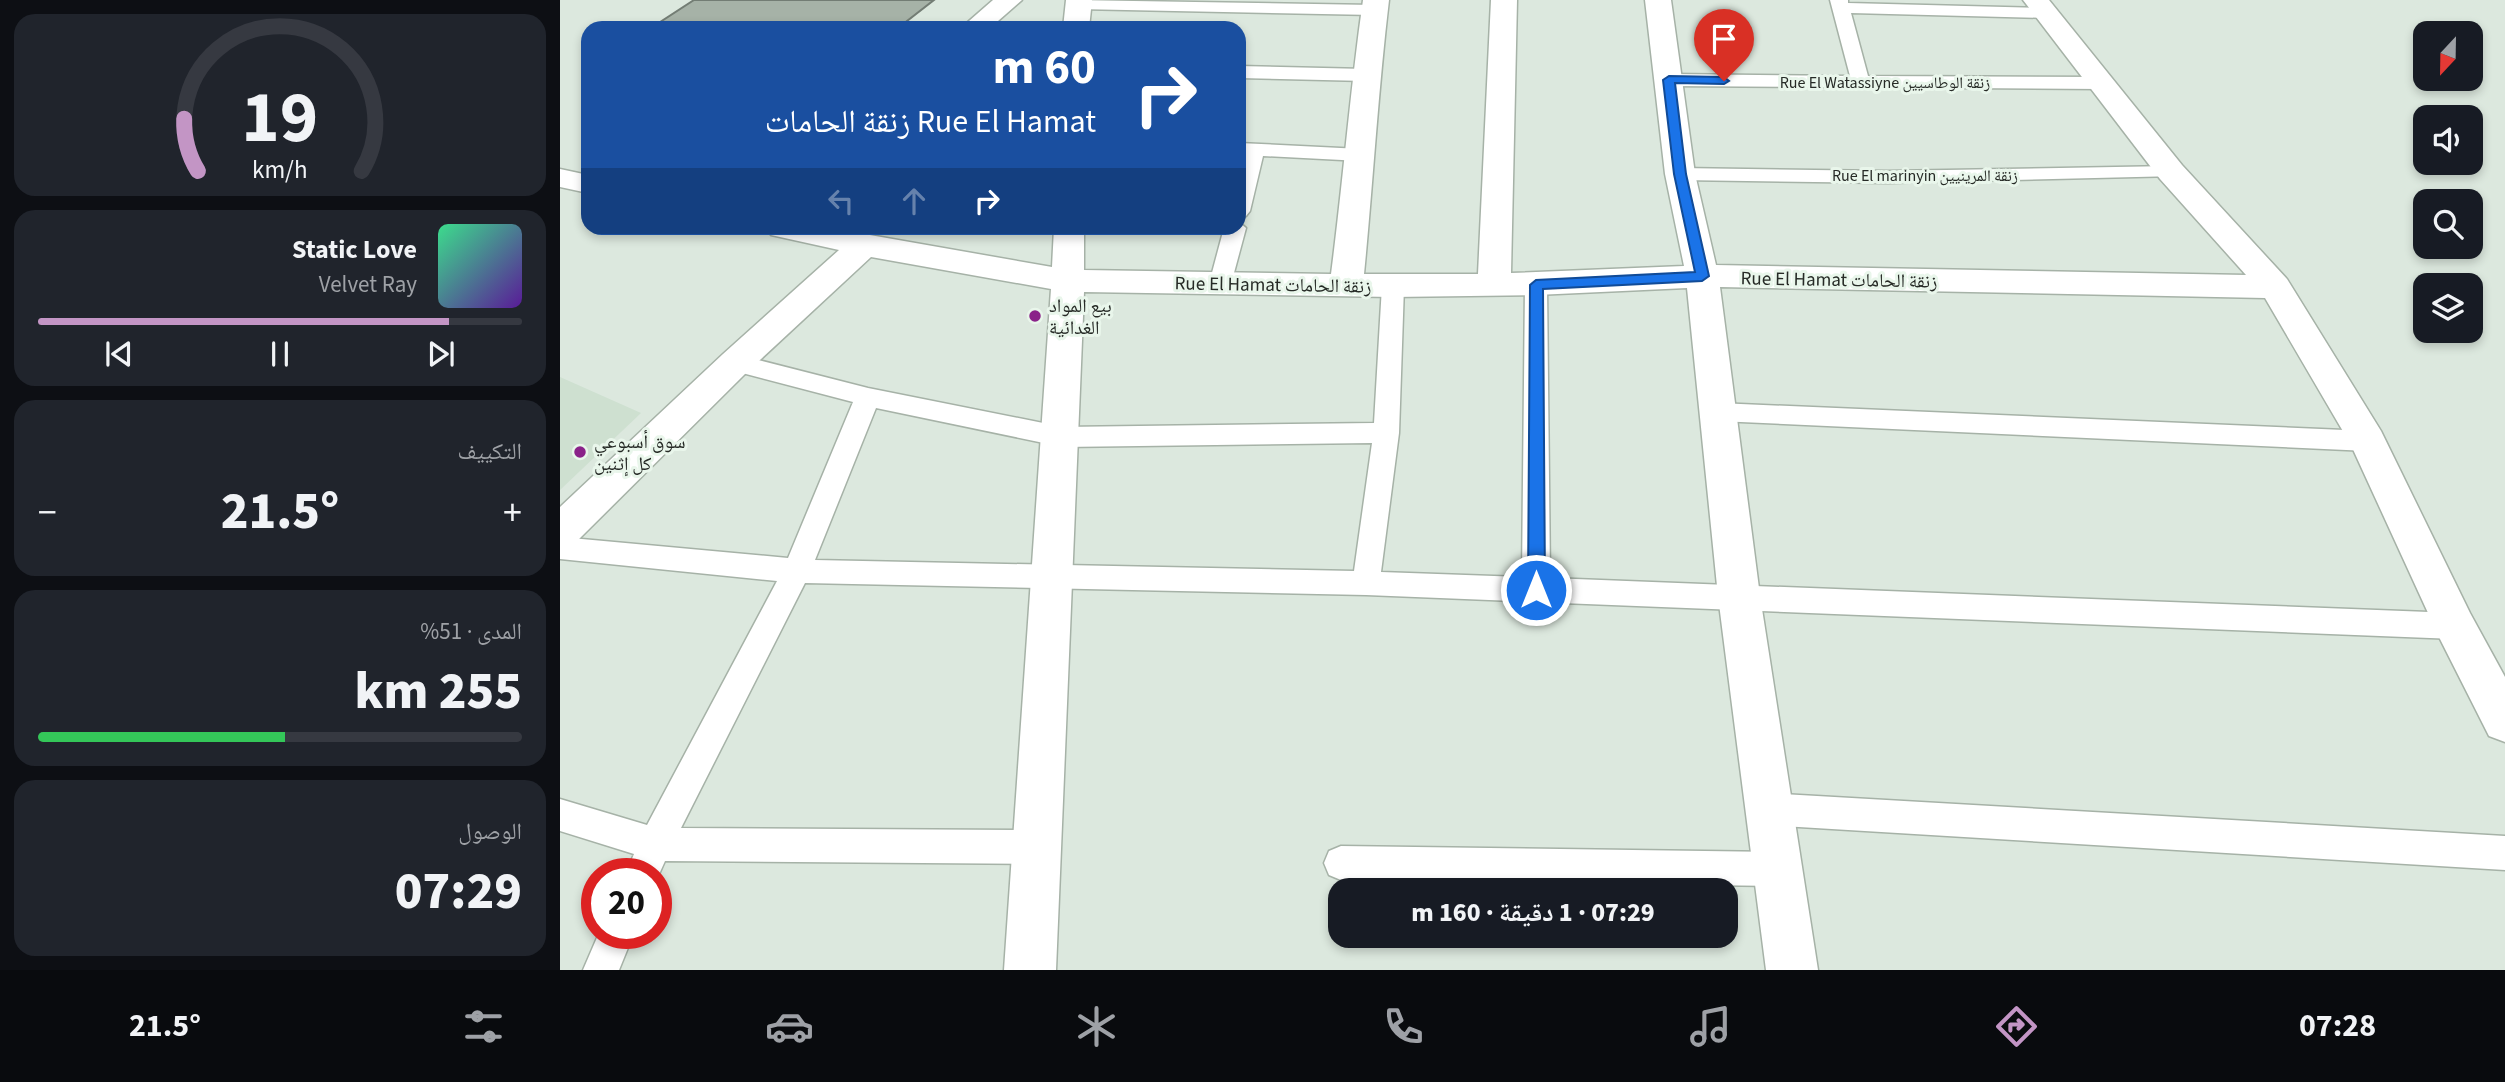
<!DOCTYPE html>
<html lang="ar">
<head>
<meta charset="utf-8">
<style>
	:root { --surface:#171b24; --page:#20242c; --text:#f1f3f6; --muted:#9ea1a6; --line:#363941; --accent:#c395c5 }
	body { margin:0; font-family:"Source Sans 3","Noto Naskh Arabic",sans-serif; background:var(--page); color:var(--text); direction:rtl; height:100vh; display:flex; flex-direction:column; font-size:26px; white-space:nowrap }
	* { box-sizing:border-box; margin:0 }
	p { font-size:23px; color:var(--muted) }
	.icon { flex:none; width:38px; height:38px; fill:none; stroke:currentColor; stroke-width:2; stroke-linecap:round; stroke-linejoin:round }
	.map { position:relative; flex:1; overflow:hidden; direction:ltr }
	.side { display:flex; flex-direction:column; gap:14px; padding:14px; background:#0d0f14; width:560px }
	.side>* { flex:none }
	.hud { position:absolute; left:21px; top:21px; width:665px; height:214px; border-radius:21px; box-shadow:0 4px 10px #0003; direction:rtl; background:#1a4fa0; color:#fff; overflow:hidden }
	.needle { width:46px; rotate:202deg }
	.buttons { position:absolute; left:1853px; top:21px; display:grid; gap:14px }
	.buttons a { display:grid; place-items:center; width:70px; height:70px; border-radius:14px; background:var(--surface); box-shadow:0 4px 10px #0003; font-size:35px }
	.speed { position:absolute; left:21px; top:858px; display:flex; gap:14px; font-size:35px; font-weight:700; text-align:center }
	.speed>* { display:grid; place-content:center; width:91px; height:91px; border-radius:50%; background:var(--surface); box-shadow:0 4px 10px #0003; line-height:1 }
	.speed .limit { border:10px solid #d22; background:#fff; color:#111 }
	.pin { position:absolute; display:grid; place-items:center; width:60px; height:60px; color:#fff; margin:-72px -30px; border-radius:50% 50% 50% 0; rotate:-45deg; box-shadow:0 0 7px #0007 }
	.pin .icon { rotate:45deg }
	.me { position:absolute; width:77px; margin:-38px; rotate:0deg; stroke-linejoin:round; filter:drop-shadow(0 0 5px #0008) }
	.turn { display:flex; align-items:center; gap:24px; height:147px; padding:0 35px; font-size:32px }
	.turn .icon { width:91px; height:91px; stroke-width:2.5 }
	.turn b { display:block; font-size:49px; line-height:60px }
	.lanes { display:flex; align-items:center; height:66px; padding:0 35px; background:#0003; justify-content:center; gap:35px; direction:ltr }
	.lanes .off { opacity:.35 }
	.big { font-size:52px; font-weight:800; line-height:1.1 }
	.side .card { flex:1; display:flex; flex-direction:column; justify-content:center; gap:10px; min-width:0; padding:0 24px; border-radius:21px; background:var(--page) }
	.side .dial { align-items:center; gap:0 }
	.dial svg { height:182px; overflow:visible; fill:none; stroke:var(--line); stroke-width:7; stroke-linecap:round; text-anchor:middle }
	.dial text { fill:var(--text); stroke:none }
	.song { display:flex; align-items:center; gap:21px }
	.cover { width:84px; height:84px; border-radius:10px; background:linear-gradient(135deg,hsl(150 70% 55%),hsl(270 70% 35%)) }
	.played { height:7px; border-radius:4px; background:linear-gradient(90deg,var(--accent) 85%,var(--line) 85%) }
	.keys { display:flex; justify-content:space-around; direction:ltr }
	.heat { display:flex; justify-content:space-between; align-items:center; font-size:38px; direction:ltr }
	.charge { height:10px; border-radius:5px; background:linear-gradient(90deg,#34c759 51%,var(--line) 0) }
	.trip { position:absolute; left:768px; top:878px; width:410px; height:70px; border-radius:21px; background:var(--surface); box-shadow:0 4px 10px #0003; font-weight:800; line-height:70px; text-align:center; direction:rtl }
	.tabs { display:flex; height:112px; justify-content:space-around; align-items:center; background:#090b0e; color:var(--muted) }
	.tabs .icon { width:49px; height:49px }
	.tabs .selected { color:var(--accent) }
	.tabs b { font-size:32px; color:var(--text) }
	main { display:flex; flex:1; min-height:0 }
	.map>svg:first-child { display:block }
	.built { fill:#cee0d0 }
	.building { fill:#a6b2a7; stroke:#737d74; stroke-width:2 }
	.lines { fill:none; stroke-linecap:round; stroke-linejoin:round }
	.lane-casing { stroke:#a6b2a7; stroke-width:3 }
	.street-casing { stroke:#a6b2a7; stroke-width:3 }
	.lane { fill:#fff; fill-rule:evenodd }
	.street { fill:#fff; fill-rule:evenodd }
	.route { fill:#1a73e8; stroke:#114b97; stroke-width:2 }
	.poi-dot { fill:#8a2289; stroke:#e9f6eb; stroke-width:2.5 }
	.labels { text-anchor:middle; stroke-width:6; stroke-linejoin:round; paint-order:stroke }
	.far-street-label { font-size:16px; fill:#262a26; stroke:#e9f6eb }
	.street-label { font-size:19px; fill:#262a26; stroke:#e9f6eb }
	.poi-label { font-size:19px; fill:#262a26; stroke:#e9f6eb; text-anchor:start }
</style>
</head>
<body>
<main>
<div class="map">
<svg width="1945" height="970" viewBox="0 0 1945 970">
	<rect width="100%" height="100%" fill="#dce8de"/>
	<!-- built -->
	<path class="built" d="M0 377 81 413 0 490Z"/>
	<!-- building -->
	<path class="building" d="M134 0H374L338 28H91Z"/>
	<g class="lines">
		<!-- lane casing -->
		<g class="lane-casing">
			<path id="lane" d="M512 0 814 5 823 10 814 15 517 9 508 4Z
				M1270 0H1288V3L1488 8 1497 13 1488 18 1291 13 1308 76 1542 77 1551 83 1542 89 1109 86 1100 80 1109 74 1290 76Z
				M679 66 806 69 815 75 806 81 679 78Z
				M679 143 801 149 808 151 811 155 808 159 801 161 703 156 690 211 686 216 679 218V172L684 155H679Z
				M1611 166 1618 168 1621 172 1618 176 1328 183 1120 180 1113 178 1110 174 1113 170 1120 168 1328 171Z
				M679 222 686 228 671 284 668 289 660 292 652 289 649 284 664 228H679Z
				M976 276 984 279 987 284 990 578 1895 613 1905 617 1909 626 1905 635 1895 639 806 595 245 583 121 828 474 830 486 835 491 847 486 859 474 864 105 861 96 881V873H66L74 854 0 831V799L87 825 217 581 0 559V537L228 558 293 402 167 369 163 363 167 357 175 354 308 388 503 427 814 423 822 286 825 281 833 278 841 281 844 286 839 433 821 572 962 577 965 284 968 279ZM316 408 503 447 812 443 794 571 255 560Z
				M1158 403 1808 431 1817 434 1821 441 1817 448 1808 451 1158 421 1149 419 1146 412 1149 405Z
				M1207 793 1945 836V870L1207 825 1196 820 1191 809 1196 798Z
				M781 846 1217 852 1229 857 1234 869 1229 881 1217 886 781 880 769 875 764 863 769 851Z
				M39 933H74L59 970H23Z"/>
		</g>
		<!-- street casing -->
		<g class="street-casing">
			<path id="street" d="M433 0H462L430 28H401Z
				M506 0H532L529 28H503Z
				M803 0H829C818 91 813 183 804 274H918L931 0H957L951 273 1124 266 1105 174 1085 0H1111L1135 174 1156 265 1686 275 1600 179 1463 0H1489L1622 165 1727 279 1821 431 1910 613 1945 677V742L1929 736 1880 639 1791 445 1705 298 1160 287 1200 596 1258 970H1206L1158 596 1127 288 976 295 833 297 524 292 496 970H444L491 289 311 257 187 372 14 544 0 548V507L163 354 279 250 211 235 207 228H270L492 267 494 228H524V270L771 274C783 183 790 91 803 0Z
				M0 169 28 175V193L0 187Z"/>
		</g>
		<!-- lane -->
		<use href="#lane" class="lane"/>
		<!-- street -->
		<use href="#street" class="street"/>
	</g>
	<!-- route -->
	<path class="route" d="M1109 76 1164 77 1169 81 1164 84 1115 83 1126 174 1149 276 1142 281 983 289 985 590 983 596 976 598 970 596 968 590 970 285 976 280 1135 272 1114 174 1103 80Z"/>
	<!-- markers -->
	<g class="poi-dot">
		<circle cx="475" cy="316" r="7"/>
		<circle cx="20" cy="452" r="7"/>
	</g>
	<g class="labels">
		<!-- far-street labels -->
		<g class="far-street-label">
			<text x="1325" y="88">Rue El Watassiyne زنقة الوطاسيين</text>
			<text x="1365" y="181">Rue El marinyin زنقة المرينيين</text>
		</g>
		<!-- street labels -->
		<g class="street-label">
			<text transform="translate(1279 279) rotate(1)" y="7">Rue El Hamat زنقة الحامات</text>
			<text transform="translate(713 284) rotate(1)" y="7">Rue El Hamat زنقة الحامات</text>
		</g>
		<!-- poi labels -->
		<g class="poi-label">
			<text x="489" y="312">بيع المواد<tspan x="489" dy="22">الغدائية</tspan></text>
			<text x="34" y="448">سوق أسبوعي<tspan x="34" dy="22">كل إثنين</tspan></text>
		</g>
	</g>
</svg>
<div class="buttons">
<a><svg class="needle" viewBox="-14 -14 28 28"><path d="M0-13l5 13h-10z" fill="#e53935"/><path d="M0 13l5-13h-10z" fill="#9ea1a6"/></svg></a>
<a><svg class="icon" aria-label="sound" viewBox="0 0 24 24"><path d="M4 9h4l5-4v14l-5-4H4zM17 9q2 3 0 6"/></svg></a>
<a><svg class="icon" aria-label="search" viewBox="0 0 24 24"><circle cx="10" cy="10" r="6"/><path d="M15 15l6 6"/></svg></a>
<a><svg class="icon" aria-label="layers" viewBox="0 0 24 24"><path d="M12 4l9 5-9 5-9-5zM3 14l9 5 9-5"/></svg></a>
</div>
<div class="speed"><div class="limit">20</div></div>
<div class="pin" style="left:1164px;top:81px;background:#d93025"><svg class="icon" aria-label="arrive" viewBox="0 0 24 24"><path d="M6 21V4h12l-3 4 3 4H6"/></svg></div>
<svg class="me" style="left:976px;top:590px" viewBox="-20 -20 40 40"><circle r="17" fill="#1a73e8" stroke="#fff" stroke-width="3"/><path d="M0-11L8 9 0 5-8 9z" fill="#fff"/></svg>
<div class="trip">07:29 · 1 دقيقة · 160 m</div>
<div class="hud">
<div class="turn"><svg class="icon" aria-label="right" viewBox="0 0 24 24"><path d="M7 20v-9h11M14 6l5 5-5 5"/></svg><div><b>60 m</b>Rue El Hamat زنقة الحامات</div></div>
<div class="lanes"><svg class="icon off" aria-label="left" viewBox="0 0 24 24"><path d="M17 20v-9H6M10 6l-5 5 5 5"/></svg><svg class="icon off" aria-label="ahead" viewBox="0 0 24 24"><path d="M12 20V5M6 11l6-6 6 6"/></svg><svg class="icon" aria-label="right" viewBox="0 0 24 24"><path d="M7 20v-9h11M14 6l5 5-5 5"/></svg></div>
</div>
</div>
<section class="side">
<div class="card dial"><svg viewBox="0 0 100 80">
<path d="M14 69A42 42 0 1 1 86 69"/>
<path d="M14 69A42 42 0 0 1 8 46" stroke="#c395c5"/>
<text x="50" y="56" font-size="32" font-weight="700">19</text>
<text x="50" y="72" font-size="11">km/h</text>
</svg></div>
<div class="card">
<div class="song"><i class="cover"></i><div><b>Static Love</b><p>Velvet Ray</p></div></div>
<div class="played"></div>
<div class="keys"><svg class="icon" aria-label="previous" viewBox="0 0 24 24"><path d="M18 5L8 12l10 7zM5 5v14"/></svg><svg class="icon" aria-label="pause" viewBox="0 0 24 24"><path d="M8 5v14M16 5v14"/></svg><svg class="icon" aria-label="next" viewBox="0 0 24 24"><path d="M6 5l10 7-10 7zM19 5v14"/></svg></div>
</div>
<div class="card"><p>التكييف</p>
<div class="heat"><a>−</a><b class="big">21.5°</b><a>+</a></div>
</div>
<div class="card"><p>المدى · 51%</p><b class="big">255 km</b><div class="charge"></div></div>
<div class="card"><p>الوصول</p><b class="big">07:29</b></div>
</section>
</main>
<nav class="tabs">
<b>07:28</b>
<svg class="icon selected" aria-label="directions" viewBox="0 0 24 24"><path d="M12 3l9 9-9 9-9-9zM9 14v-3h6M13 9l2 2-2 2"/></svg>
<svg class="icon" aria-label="music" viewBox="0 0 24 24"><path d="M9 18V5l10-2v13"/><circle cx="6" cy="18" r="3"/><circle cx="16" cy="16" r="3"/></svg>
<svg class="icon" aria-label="phone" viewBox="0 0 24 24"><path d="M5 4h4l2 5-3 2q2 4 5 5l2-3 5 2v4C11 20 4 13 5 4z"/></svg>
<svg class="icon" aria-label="climate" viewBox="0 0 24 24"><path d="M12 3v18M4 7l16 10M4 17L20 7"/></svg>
<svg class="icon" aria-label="car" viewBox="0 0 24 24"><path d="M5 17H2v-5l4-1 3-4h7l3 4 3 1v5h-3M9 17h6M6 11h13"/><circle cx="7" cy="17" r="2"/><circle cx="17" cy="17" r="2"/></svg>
<svg class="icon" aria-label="filters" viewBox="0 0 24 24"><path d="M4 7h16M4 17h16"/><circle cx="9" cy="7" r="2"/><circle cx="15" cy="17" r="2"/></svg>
<b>21.5°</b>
</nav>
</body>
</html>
